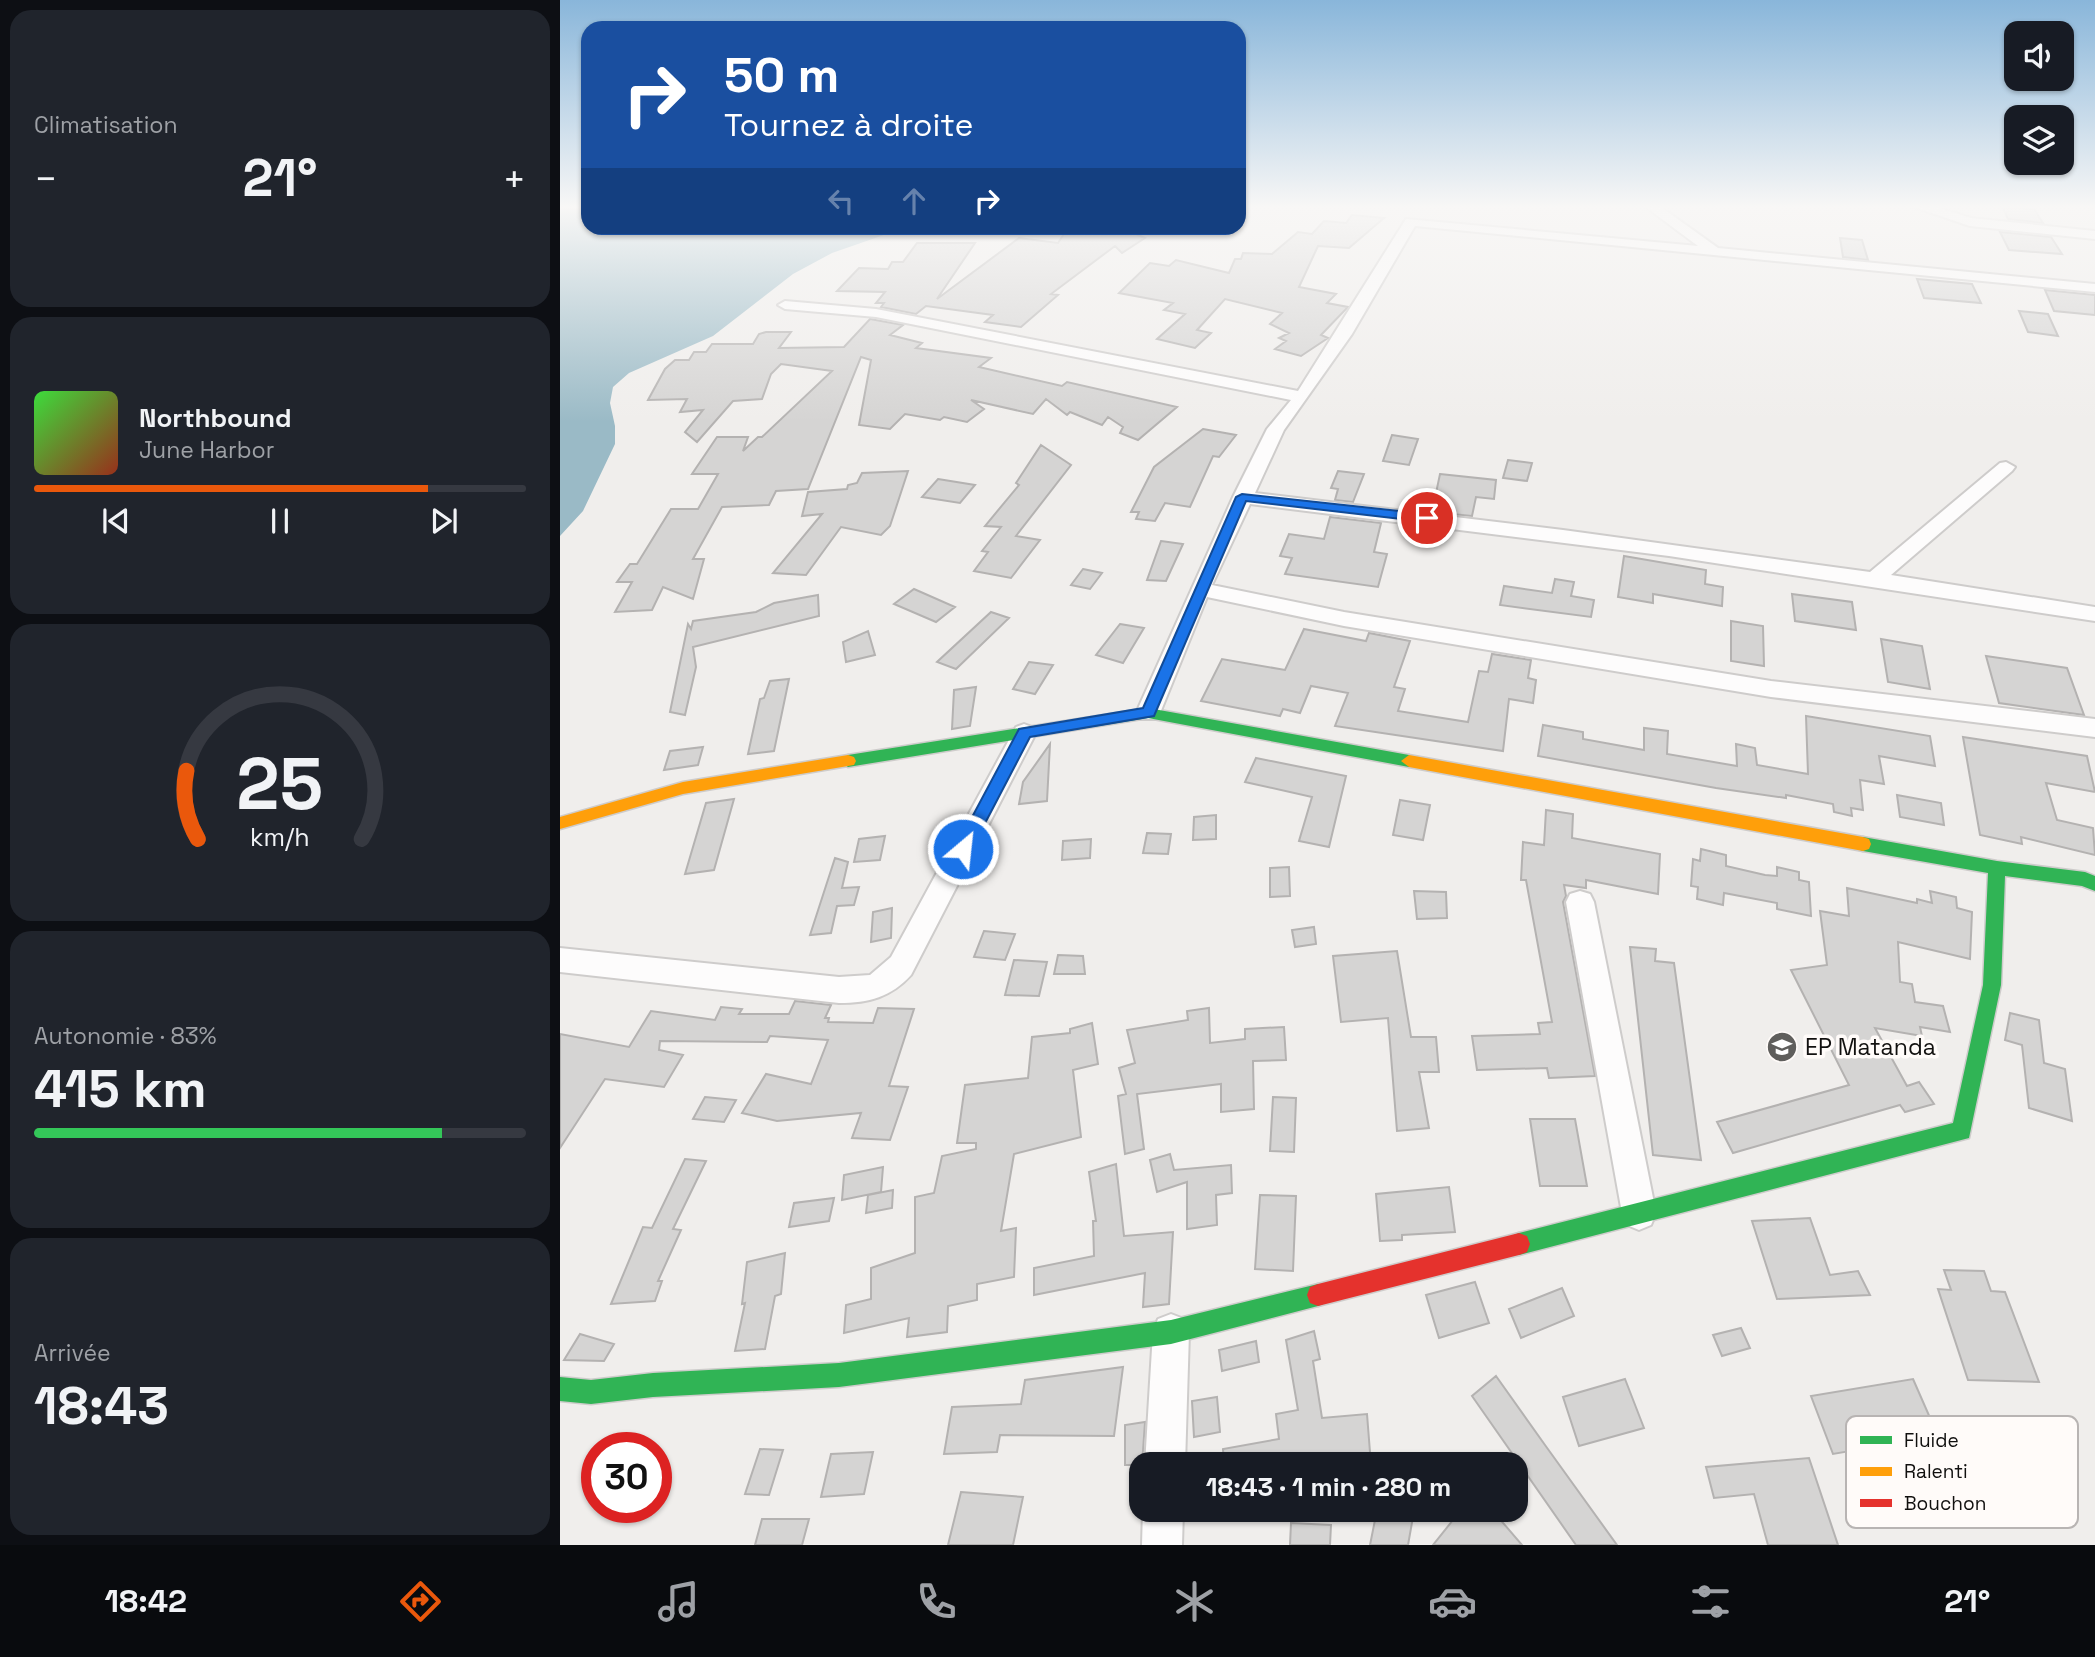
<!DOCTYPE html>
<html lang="fr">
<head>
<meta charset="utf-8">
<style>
	:root { --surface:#171b24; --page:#20242c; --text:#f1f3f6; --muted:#9ea1a6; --line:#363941; --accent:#ea580c }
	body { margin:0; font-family:"Space Grotesk",sans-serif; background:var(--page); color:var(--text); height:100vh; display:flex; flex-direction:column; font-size:26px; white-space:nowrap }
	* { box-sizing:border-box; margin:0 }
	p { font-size:23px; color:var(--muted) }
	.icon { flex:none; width:38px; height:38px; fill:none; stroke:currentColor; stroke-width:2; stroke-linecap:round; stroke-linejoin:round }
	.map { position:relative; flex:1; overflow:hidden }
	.panel { display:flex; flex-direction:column; gap:10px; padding:10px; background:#0d0f14; width:560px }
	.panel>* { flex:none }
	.banner { position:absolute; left:21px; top:21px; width:665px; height:214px; border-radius:21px; box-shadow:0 2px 5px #0004; background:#1a4fa0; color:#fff; overflow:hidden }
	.buttons { position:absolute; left:1444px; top:21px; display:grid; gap:14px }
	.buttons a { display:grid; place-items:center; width:70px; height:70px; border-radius:14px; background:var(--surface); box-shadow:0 2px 5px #0004; font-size:35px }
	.speed { position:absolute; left:21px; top:1432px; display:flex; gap:14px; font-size:35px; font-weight:700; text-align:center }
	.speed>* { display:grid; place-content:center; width:91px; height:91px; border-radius:50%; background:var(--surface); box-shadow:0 2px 5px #0004; line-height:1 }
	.speed .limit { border:10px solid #d22; background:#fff; color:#111 }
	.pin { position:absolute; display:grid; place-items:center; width:60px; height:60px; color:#fff; margin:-30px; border:4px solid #fff; border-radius:50%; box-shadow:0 2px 7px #0007 }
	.me { position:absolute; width:77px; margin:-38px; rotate:28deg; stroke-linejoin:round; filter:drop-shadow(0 0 5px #0008) }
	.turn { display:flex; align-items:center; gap:24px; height:147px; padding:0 28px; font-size:32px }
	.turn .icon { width:91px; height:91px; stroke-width:2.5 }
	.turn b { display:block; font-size:49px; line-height:60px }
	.lanes { display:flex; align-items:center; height:66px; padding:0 28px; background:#0003; justify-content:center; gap:35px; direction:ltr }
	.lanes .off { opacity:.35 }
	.big { font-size:52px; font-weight:600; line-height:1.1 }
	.panel .widget { flex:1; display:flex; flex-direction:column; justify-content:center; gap:10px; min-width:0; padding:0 24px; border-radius:21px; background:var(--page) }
	.panel .dial { align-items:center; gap:0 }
	.dial svg { height:182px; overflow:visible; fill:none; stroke:var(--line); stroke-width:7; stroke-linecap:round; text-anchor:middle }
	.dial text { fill:var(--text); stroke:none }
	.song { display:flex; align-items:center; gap:21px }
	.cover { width:84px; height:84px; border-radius:10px; background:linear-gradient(135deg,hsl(120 70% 55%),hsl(10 70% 35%)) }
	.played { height:7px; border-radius:4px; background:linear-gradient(90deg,var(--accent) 80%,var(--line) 80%) }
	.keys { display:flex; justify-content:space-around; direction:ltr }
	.heat { display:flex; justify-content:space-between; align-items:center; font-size:38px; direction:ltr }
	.charge { height:10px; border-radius:5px; background:linear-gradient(90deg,#34c759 83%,var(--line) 0) }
	.trip { position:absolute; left:569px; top:1452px; width:399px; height:70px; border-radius:21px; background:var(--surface); box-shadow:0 2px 5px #0004; font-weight:600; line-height:70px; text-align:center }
	.menu { display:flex; height:112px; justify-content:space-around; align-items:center; background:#090b0e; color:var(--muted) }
	.menu .icon { width:49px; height:49px }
	.menu .selected { color:var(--accent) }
	.menu b { font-size:32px; color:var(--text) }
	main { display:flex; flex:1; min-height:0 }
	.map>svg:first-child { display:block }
	.water { fill:#9abac6 }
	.building { fill:#d5d4d3; stroke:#b4b2b1; stroke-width:2 }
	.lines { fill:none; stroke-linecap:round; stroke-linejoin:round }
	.street-casing { stroke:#cecccb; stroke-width:4 }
	.fast-casing { stroke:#cecccb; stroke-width:3 }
	.slow-casing { stroke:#cecccb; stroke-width:3 }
	.jam-casing { stroke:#cecccb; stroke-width:3 }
	.street { fill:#fdfcfc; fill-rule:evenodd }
	.fast { fill:#30b455; fill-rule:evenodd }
	.slow { fill:#ff9f0a; fill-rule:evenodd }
	.jam { fill:#e5322d; fill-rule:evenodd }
	.route { fill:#1a73e8; stroke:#114b97; stroke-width:2 }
	.labels { text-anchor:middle; stroke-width:7; stroke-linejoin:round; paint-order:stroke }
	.near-poi-label { font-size:23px; fill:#11100f; stroke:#fffbf9; text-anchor:start }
	.key { fill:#fffbf9; stroke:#b8b4b3; stroke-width:2 }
	.key-label { font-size:19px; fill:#11100f }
</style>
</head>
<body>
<main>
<section class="panel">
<div class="widget"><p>Climatisation</p>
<div class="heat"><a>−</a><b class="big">21°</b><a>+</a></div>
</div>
<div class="widget">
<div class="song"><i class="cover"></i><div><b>Northbound</b><p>June Harbor</p></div></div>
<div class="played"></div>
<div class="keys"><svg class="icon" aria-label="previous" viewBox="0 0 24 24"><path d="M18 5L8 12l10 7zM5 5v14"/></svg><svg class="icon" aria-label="pause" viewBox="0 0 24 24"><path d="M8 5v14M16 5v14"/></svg><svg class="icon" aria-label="next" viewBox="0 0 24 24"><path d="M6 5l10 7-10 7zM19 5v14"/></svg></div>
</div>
<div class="widget dial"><svg viewBox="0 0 100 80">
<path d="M14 69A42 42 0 1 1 86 69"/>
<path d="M14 69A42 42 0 0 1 9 39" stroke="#ea580c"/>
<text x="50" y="56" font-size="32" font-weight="700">25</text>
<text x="50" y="72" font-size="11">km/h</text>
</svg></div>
<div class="widget"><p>Autonomie · 83%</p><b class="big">415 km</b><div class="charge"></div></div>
<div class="widget"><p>Arrivée</p><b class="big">18:43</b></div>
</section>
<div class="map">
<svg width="1535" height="1545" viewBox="0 0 1535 1545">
	<rect width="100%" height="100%" fill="#f0eeec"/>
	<!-- water -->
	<path class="water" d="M0 205H28V228H344L272 253 233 274 153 336 69 373 53 387 50 403 55 426V444L23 511 0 536Z"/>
	<!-- building -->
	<path class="building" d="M1442 206 1474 209 1483 223 1448 219Z
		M792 215 824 218 789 248 758 246 739 287 776 294 767 303 788 307 761 335 768 338 741 356 715 349 726 341 719 338 729 333 710 324 722 313 665 299 637 330 651 333 635 348 597 339 625 314 604 310 613 303 559 293 590 263 609 266 616 260 669 273 675 259H681L683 253 712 254 738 232 752 234 764 221 786 223Z
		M508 228H577L571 232 585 238 562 253 555 246 491 294 498 295 461 327 425 322 433 315 366 306 356 314 321 307 324 303H316L325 292 277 291 299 268 328 269 332 262H343L357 243H415L377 299 459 238 498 243Z
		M1440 232 1491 237 1502 254 1449 250Z
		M1280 238 1302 240 1308 260 1283 257Z
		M1357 279 1412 284 1421 303 1364 298Z
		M1485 290 1535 295V315L1494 311Z
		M1459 311 1488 314 1498 336 1468 332Z
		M310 319 343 325 330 335 362 343 356 348 431 358 419 367 502 386 507 382 617 407 578 440 560 433 563 427 548 417 542 425 510 412 507 415 486 399 473 414 411 400 424 409 407 422 384 417 380 420 345 414 330 429 299 425 311 360 301 357 248 489 216 491 209 505 162 507 133 559H144L133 599 103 587 92 610 55 612 72 582H57L70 564H77L111 509H138L158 474H132L157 437H188L183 451 198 437H202L272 371 221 364 211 374 202 399 173 401 137 442 125 432 143 410 120 412 127 399 88 400 105 369 115 360H129L134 352H146L152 344H193L199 334 206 332H231L219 348 284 347Z
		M643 429 676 435 659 457 653 456 630 507 605 503 595 521 576 519 579 512H571L594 467Z
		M832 435 858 439 849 465 823 461Z
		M481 445 511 465 456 536 480 540 451 578 414 571 428 552 422 551 441 527 425 526 459 485 456 483Z
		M948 460 972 463 967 481 943 478Z
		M348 471 330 526 321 535 281 527 246 575 213 573 262 514 242 516 248 492 287 489 288 485 297 483 302 473Z
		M778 471 804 474 793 502 775 500 778 489 771 488Z
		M880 474 936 480 934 499 916 497 912 516 872 512Z
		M378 479 415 485 400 503 362 497Z
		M770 517 821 523 814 552 827 554 818 587 725 574 732 558 720 556 729 534 764 539Z
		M601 541 623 544 606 581 587 580Z
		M1064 556 1146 570 1145 584 1163 587 1162 606 1093 594V603L1058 597Z
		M523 569 542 573 530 589 511 585Z
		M995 579 1014 582 1011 596 1034 600 1031 617 940 605 944 586 992 593Z
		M354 589 395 607 376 622 334 604Z
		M1232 594 1292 602 1296 630 1235 621Z
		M258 595 259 616 133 647 136 667 125 715 110 712 128 624 131 629 133 621 196 612 214 603Z
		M431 612 449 618 396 669 377 662Z
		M1171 621 1203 626 1204 666 1171 661Z
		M560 624 584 628 563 663 536 655Z
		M744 629 806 641 809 633 850 641 834 687 845 689 838 711 908 722 919 671 928 672 932 654 971 660 968 678 976 680 973 703 949 699 943 751 775 726 788 693 751 686 740 713 723 709 720 716 641 701 662 659 725 670Z
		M308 631 315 655 286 662 283 642Z
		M1321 639 1362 646 1370 689 1328 682Z
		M1426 656 1507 668 1524 715 1439 703Z
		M469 662 493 665 475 694 453 689Z
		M229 679 214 751 188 754 200 699 204 698 210 681Z
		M416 687 410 726 392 729 394 690Z
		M1246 716 1370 736 1375 766 1319 756 1324 784 1300 780 1303 810 1291 808 1292 816 1274 812 1273 804 1226 795V798L1156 788 978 756 983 725 1023 732V739L1084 750V728L1108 731 1107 754 1177 766 1176 744 1195 748 1197 765 1248 774Z
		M1403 737 1527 756 1535 792 1486 783 1497 820 1533 828 1535 855 1461 837 1462 844 1420 835Z
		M490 744 487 801 459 804 463 782Z
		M143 747 138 765 104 770 110 751Z
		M696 758 786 776 769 847 739 841 752 797 685 782Z
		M1337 795 1381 803 1384 825 1340 817Z
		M174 799 154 870 125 874 146 803Z
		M840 800 870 805 863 840 833 835Z
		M986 810 1013 814 1012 838 1100 854 1098 894 1026 880V888L1004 885 1006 896 1003 902 1035 1076 989 1078 987 1068 917 1070 912 1036 980 1034 978 1023 992 1022 966 880H961L963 842 984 845Z
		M656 815V839L633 840 634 817Z
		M587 833 611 834 608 854 583 853Z
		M325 836 320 860 294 862 299 839Z
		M531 839 530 858 502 860 503 841Z
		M1141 849 1166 855V866L1205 875 1217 876V867L1239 872V880L1249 882 1251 916 1217 909V903L1164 893 1163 905 1137 899 1138 887 1131 886 1133 859 1140 861Z
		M275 858 288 862 282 888 299 887 294 905 277 906 271 933 250 935Z
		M729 867 730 896 710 897V868Z
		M1287 888 1357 903V899L1372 903 1370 891 1396 897 1397 908 1412 912 1410 959 1338 942 1340 982 1352 984 1355 1002 1383 1006 1390 1032 1360 1027 1362 1036 1315 1028 1347 1086 1359 1082 1374 1104 1345 1112 1340 1105 1173 1153 1157 1122 1289 1085 1231 970 1267 965 1260 911 1289 916Z
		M854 891 886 892 887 918 857 919Z
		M332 908 331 938 311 942 313 912Z
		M754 927 756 944 735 947 732 930Z
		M424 931 455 934 445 960 414 957Z
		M1070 947 1096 949 1095 961 1114 963 1141 1160 1093 1155Z
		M837 951 851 1037H876L879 1072H859L869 1128 837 1131 828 1018 781 1022 773 956Z
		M498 955 523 956 525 974H494Z
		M454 960 487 962 479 996 445 995Z
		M235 1001 271 1005 265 1018H269L268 1022 313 1023 318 1008 354 1009 329 1086 348 1087 330 1140 292 1138 301 1113 217 1121 182 1113 206 1074 251 1084 268 1040 210 1036 207 1042 100 1041 99 1050 123 1055 104 1087 45 1079 0 1148V1034L69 1047 91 1011 155 1020 161 1007 182 1009 179 1014H229Z
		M649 1008 650 1043 685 1039V1029L724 1027 726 1060 693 1061 694 1109 661 1112V1084L577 1094 584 1149 565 1154 558 1096 566 1094 559 1068 575 1063 567 1030 628 1020 627 1011Z
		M1450 1013 1479 1020 1484 1063 1505 1069 1512 1121 1469 1108 1462 1045 1445 1040Z
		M532 1023 538 1064 513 1070 521 1137 454 1154 441 1231 456 1228 454 1277 417 1284V1300L388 1306 387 1332 347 1337 349 1318 284 1333 286 1305 311 1299V1268L355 1253V1197L374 1193 382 1156 416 1149V1143H397L405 1085 468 1078 472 1037 510 1033V1029Z
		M145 1097 176 1100 164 1122 133 1119Z
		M713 1097 736 1098 734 1152 710 1151Z
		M970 1119H1015L1027 1186H980Z
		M610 1154 614 1170 671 1165 672 1193 656 1195 657 1225 627 1229V1182L597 1192 590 1160Z
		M125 1159 146 1161 113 1229 121 1230 98 1281H102L95 1301 51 1304 83 1227 92 1228Z
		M556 1164 564 1236 613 1232 609 1304 583 1307 585 1273 474 1295V1268L534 1256 533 1221H536L529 1172Z
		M323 1167 321 1192 282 1200 284 1175Z
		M889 1187 895 1232 842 1235V1240L820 1241 816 1194Z
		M333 1190 332 1208 306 1213 308 1195Z
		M700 1195 736 1196 733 1271 695 1269Z
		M274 1198 269 1221 229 1227 234 1203Z
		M1250 1218 1270 1275 1298 1271 1310 1295 1217 1299 1192 1221Z
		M225 1253 221 1294 215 1296 205 1349 175 1351 185 1303 182 1304 187 1262Z
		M1384 1270 1424 1271 1431 1291 1445 1292 1479 1382 1408 1380 1378 1289 1391 1290Z
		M915 1282 929 1323 879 1338 866 1295Z
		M1002 1288 1014 1316 961 1338 949 1309Z
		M1181 1328 1190 1348 1162 1356 1153 1335Z
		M754 1331 760 1359 753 1361 762 1418 807 1414 811 1465H664L663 1449 719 1439 716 1414 738 1410 726 1340Z
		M20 1334 54 1344 44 1361 4 1360Z
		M696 1341 699 1362 662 1371 659 1350Z
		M563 1367 554 1436 440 1435 437 1452 384 1454 392 1407 461 1404 465 1380Z
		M936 1376 985 1445 1057 1545H1016L912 1396Z
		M1065 1379 1084 1428 1019 1446 1003 1397Z
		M1353 1379 1378 1436 1273 1454 1251 1396Z
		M657 1397 660 1432 634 1437 632 1401Z
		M585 1422 582 1465H565V1425Z
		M200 1449 223 1450 209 1495 185 1494Z
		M313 1452 304 1494 261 1497 271 1454Z
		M1249 1458 1278 1545H1208L1194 1494 1154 1498 1146 1467Z
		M401 1492 463 1497 453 1545H388Z
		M817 1510H834L853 1517 848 1545H810Z
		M901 1510H932L962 1545H873Z
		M202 1519H249L242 1545H195Z
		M731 1523 771 1525 770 1545H730Z"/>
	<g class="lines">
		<!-- street casing -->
		<g class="street-casing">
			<path id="street" d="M1083 205H1098L1158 248 1535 284V292L855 226 792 334 724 430 695 493 1003 530 1310 572 1440 463 1446 462 1455 467 1452 471 1331 575 1535 607V621L1109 556 690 504 652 585 784 612 1211 681 1535 719V737L1211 697 784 626 647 597 600 713 596 719H580L576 713 673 497 707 429 731 400 316 317 225 309 218 305 225 301 316 309 738 391 846 219 1138 246Z
				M1348 205H1369L1411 218 1535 231V239L1410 226Z
				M464 724 472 727 476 733 351 975C331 997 309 1003 279 1003L0 972V948L279 977 310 975 331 957 456 727Z
				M1020 891 1030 894 1034 902 1096 1213 1091 1225 1079 1230 1067 1225 1062 1213 1006 902 1010 894Z
				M611 1314 624 1319 629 1332 625 1465H585L593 1332 598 1319Z
				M583 1510H623L622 1545H582Z"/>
		</g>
		<!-- fast casing -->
		<g class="fast-casing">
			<path id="fast" d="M588 708 849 755 857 761 849 767 588 718 288 767 280 761 288 755Z
				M1303 837 1437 861 1525 872 1535 876V891L1522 886 1445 876 1441 985 1409 1138 959 1255 951 1252 948 1244 951 1236 959 1233 1393 1123 1423 985 1428 873 1303 851 1297 849 1295 844 1297 839Z
				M758 1284 766 1287 769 1295 766 1303 758 1306 611 1344 279 1387 93 1397 31 1404 0 1401V1377L31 1380 93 1373 279 1363 611 1320Z"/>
		</g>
		<!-- slow casing -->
		<g class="slow-casing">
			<path id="slow" d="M288 755 294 757 296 761 294 765 123 794 0 829V817L123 782Z
				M849 755 1303 837 1309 839 1311 844 1309 849 1303 851 849 767 841 761Z"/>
		</g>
		<!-- jam casing -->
		<g class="jam-casing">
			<path id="jam" d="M959 1233 967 1236 970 1244 967 1252 959 1255 758 1306 750 1303 747 1295 750 1287 758 1284Z"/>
		</g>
		<!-- street -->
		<use href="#street" class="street"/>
		<!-- fast -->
		<use href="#fast" class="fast"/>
		<!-- slow -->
		<use href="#slow" class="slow"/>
		<!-- jam -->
		<use href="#jam" class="jam"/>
	</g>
	<!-- sky -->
	<linearGradient id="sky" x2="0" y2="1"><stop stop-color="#89b6da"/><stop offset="0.49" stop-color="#f8f7f6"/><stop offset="1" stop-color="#f8f7f6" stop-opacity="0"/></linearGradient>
	<rect width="1535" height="422" fill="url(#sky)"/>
	<!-- route -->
	<path class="route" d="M682 494 867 514 874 518 867 522 686 501 594 716 470 737 409 854H397L395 849 459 729 583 708 676 497Z"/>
	<!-- icons -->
	<defs>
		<g id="school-disc" transform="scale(1.575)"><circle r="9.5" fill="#5f5e5c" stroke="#fffbf9"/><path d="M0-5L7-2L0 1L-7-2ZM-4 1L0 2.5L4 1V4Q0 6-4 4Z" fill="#fff"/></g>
	</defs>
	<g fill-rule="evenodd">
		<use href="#school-disc" x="1222" y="1047"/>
	</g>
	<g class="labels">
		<!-- near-poi labels -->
		<g class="near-poi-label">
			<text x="1245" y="1055">EP Matanda</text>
		</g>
	</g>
	<!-- legend -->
	<rect x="1286" y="1416" width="232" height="112" rx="10" class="key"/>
	<rect x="1300" y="1436" width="32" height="8" fill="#30b455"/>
	<rect x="1300" y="1467" width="32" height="9" fill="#ff9f0a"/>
	<rect x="1300" y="1499" width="32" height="8" fill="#e5322d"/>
	<g class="key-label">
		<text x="1344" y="1447">Fluide</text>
		<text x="1344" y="1478">Ralenti</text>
		<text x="1344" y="1510">Bouchon</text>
	</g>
</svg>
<div class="buttons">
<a><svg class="icon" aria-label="sound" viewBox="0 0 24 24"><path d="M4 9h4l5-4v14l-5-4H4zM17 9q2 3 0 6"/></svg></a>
<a><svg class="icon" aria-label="layers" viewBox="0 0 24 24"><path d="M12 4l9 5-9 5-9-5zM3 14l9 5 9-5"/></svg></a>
</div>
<div class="speed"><div class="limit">30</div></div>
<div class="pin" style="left:867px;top:518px;background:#d93025"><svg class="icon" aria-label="arrive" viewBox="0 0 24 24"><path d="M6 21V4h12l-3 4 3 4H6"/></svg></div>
<svg class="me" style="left:403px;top:849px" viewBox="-20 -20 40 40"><circle r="17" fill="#1a73e8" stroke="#fff" stroke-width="3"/><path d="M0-11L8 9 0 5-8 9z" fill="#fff"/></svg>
<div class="trip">18:43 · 1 min · 280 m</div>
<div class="banner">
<div class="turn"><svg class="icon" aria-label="right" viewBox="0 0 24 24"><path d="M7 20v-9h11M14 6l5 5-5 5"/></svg><div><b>50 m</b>Tournez à droite</div></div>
<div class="lanes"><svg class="icon off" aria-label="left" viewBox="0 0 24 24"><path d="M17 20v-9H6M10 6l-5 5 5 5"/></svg><svg class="icon off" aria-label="ahead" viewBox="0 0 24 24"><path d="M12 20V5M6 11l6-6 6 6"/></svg><svg class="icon" aria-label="right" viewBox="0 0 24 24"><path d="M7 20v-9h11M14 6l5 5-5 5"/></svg></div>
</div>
</div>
</main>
<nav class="menu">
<b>18:42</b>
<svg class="icon selected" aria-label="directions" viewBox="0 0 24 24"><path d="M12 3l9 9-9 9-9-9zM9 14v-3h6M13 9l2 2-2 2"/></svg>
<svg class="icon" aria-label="music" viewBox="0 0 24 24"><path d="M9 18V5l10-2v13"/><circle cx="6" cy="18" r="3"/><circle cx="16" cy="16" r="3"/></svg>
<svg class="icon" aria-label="phone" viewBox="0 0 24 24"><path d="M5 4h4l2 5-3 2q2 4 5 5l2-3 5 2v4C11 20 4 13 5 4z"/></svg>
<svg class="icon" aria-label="climate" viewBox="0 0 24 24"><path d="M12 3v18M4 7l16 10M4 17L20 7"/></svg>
<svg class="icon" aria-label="car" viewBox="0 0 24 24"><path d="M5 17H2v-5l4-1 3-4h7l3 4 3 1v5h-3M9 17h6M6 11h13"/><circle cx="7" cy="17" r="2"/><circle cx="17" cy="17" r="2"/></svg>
<svg class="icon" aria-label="filters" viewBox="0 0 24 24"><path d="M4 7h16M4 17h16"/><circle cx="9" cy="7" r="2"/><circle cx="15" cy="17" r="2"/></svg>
<b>21°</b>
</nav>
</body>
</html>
